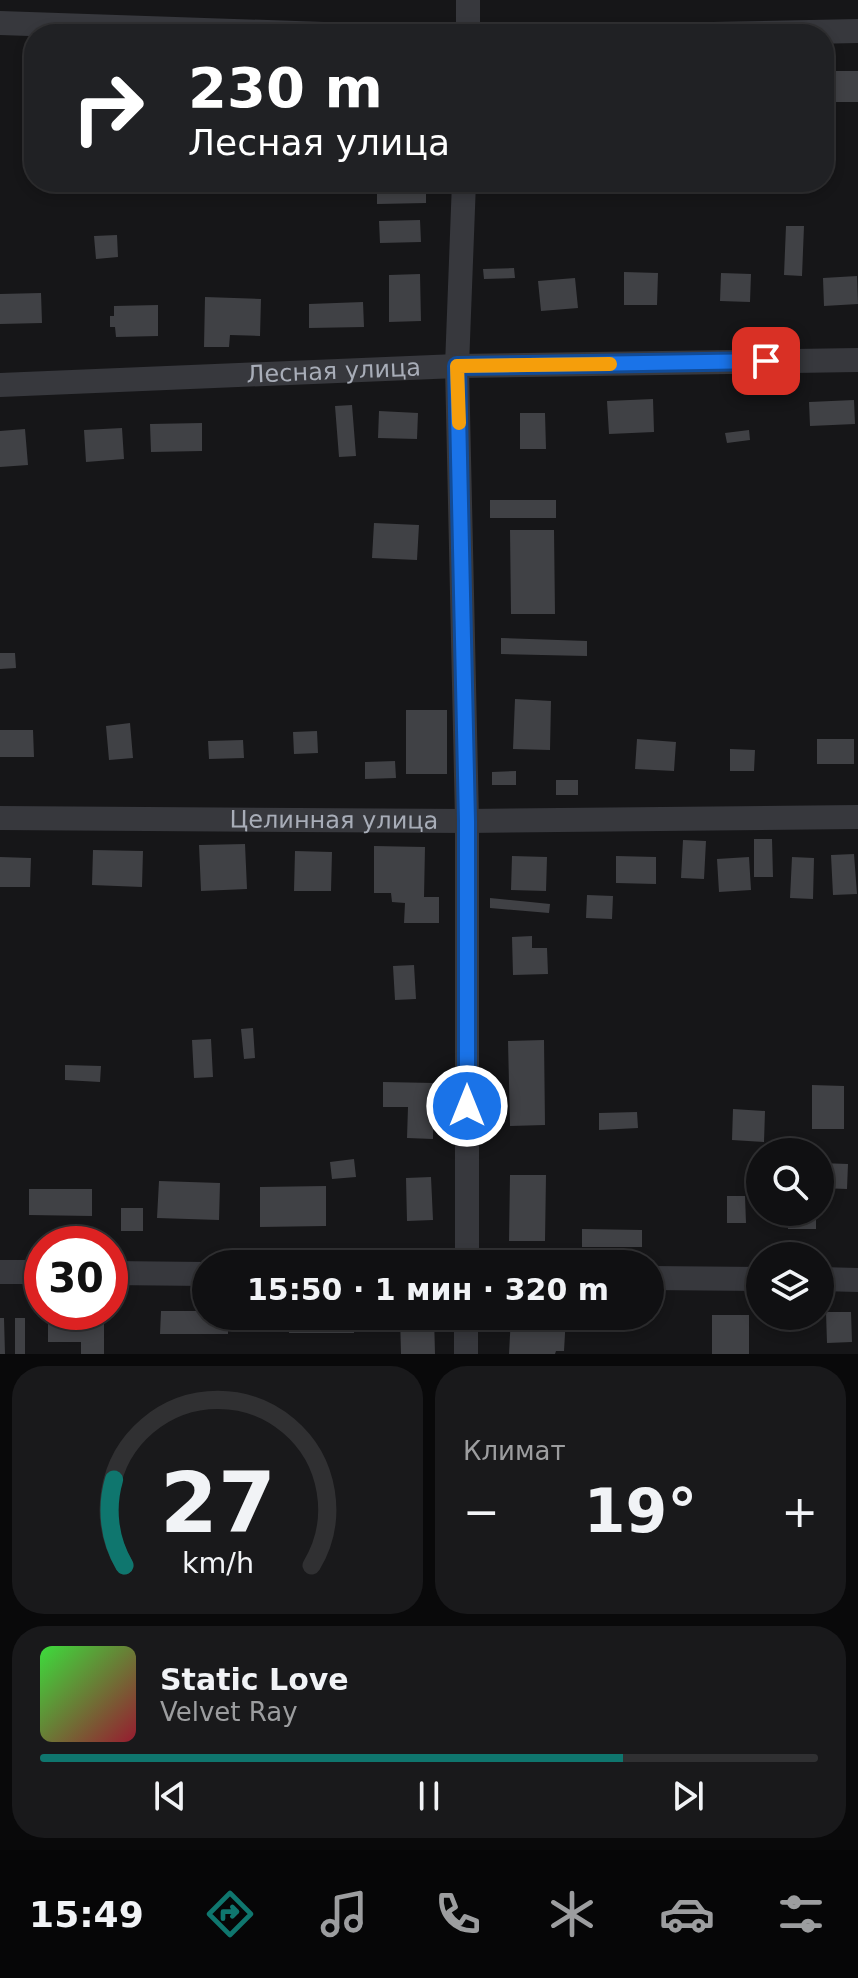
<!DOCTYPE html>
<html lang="ru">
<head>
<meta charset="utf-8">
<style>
	:root { --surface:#101012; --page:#19191b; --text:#f1f3f6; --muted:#9c9d9f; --line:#303032; --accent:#0f766e }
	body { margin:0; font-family:"DejaVu Sans",sans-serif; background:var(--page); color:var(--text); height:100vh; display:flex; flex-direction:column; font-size:30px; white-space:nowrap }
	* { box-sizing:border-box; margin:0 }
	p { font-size:26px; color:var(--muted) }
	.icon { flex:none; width:44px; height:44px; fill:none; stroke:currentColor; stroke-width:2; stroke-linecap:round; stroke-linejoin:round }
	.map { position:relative; height:1354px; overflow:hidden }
	.details { display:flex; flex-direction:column; gap:12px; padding:12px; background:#09090a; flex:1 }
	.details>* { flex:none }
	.hud { position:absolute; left:24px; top:24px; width:810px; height:168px; border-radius:32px; box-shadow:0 4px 12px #0003,0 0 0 2px var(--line); background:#202124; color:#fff; overflow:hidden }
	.fabs { position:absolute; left:746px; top:1138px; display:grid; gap:16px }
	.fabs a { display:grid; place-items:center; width:88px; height:88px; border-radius:50%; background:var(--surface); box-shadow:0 4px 12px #0003,0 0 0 2px var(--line); font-size:40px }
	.speed { position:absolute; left:24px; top:1226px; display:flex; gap:16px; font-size:40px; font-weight:700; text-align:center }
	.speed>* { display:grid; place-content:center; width:104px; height:104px; border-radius:50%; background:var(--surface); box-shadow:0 4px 12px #0003,0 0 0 2px var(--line); line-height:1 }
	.speed .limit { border:12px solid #d22; background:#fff; color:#111 }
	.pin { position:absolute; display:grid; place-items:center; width:68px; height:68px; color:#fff; margin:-34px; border-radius:16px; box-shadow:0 4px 12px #0006 }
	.me { position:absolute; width:88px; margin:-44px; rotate:0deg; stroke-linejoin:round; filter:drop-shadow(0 0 6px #0008) }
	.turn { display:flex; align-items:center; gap:28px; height:168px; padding:0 32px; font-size:36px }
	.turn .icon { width:104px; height:104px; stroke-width:2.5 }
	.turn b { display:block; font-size:56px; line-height:68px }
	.big { font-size:60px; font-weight:700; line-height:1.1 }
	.details .widget { flex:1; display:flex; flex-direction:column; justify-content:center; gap:12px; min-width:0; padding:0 28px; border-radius:32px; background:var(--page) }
	.details .dial { align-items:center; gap:0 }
	.dial svg { height:208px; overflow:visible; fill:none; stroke:var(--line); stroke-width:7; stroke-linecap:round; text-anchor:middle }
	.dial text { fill:var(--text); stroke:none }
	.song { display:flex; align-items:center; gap:24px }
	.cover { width:96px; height:96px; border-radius:12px; background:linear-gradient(135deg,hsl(120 70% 55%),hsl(350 70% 35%)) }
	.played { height:8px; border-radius:4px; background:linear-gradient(90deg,var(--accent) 75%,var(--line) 75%) }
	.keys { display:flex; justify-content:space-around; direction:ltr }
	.heat { display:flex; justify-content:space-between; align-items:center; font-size:44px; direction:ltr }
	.details .tiles { flex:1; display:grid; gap:12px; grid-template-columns:1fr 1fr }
	.widget:last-child { grid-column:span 2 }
	.trip { position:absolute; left:192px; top:1250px; width:472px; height:80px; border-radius:40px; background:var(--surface); box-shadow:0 4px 12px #0003,0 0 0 2px var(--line); font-weight:700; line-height:80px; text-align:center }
	.dock { display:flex; height:128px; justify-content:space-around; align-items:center; background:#060607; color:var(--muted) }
	.dock .icon { width:56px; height:56px }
	.dock .selected { color:var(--accent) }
	.dock b { font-size:36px; color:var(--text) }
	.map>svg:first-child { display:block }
	.building { fill:#404145 }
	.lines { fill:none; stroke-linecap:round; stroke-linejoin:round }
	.minor { stroke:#37383d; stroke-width:24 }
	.route-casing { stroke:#114b97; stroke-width:20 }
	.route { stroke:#1a73e8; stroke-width:14 }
	.slow { stroke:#f59e0b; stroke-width:14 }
	.labels { text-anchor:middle; stroke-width:8; stroke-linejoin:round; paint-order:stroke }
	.street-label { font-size:24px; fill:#a8adb8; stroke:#111113 }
</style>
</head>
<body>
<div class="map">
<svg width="858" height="1354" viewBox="0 0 858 1354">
	<rect width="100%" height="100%" fill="#161618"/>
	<!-- building -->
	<path class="building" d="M824 71H858V102H824Z
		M392 182H426V203L377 204V187L392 186Z
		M420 220 421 242 380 243 379 221Z
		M786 226H804L802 276 784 275Z
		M117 235 118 257 96 259 94 236Z
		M514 268 515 278 484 279 483 269Z
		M624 272 658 273 657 305H624Z
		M721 273 751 274 750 302 720 301Z
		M420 274 421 321 389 322V275Z
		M857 276 858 304 824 306 823 278Z
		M575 278 578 308 541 311 538 281Z
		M41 293 42 323 0 324V294Z
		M205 297 261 299 260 336 230 335 229 347H204Z
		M363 302 364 327 309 328V304Z
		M158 305V336L116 337 115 327H110V316H114V306Z
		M653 399 654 432 609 434 607 401Z
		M854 400 855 424 810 426 809 402Z
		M352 405 356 456 339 457 335 406Z
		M379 411 418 413 417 439 378 438Z
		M520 413H545L546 449H520Z
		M202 423V451L151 452 150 424Z
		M122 428 124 459 86 462 84 430Z
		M25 429 28 465 0 467V431Z
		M749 430 750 440 727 443 725 433Z
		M490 500H556V518H490Z
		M374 523 419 525 417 560 372 558Z
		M510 530H554L555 614H511Z
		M501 638 587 641V656L501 654Z
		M0 653H15L16 668 0 669Z
		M515 699 551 701 550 750 513 749Z
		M406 710H447V774H406Z
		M130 723 133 758 109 760 106 726Z
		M0 730H33L34 757H0Z
		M317 731 318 753 294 754 293 732Z
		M637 739 676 742 674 771 635 769Z
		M817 739H854V764H817Z
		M243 740 244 758 209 759 208 741Z
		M730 749 755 750 754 771H730Z
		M395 761 396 778 365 779V762Z
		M516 771V785H492V772Z
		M556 780H578V795H556Z
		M754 839H772L773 877H754Z
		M683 840 706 841 704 879 681 878Z
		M245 844 247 889 201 891 199 845Z
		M374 846 425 847 424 897H439V923H404L405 903 392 902 391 893H374Z
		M93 850 143 851 142 887 92 885Z
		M295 851 332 852 331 891H294Z
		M854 854 857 894 833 895 831 855Z
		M512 856 547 857 546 891 511 890Z
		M616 856 656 857V884L616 883Z
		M0 857 31 858 30 887H0Z
		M749 857 751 890 719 892 717 859Z
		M792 857 814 858 813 899 790 898Z
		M587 895 613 896 612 919 586 918Z
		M490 898 550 904 549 913 490 908Z
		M532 936V948H547L548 974 513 975 512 937Z
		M414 965 416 999 395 1000 393 966Z
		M253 1028 255 1058 244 1059 241 1029Z
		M211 1039 213 1077 194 1078 192 1040Z
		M544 1040 545 1125 510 1126 508 1041Z
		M65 1065 101 1066 100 1082 65 1080Z
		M383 1082 434 1083 433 1139 407 1138 408 1107H383Z
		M812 1085 844 1086V1129H812Z
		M733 1109 765 1111 764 1142 732 1140Z
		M637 1112 638 1128 599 1130V1113Z
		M354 1159 356 1177 332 1179 330 1162Z
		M820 1163 848 1164 847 1189 820 1188Z
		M510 1175H546L545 1241H509Z
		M431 1177 433 1220 407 1221 406 1178Z
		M159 1181 220 1183 219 1220 157 1218Z
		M326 1186V1226L260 1227V1187Z
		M29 1189H92V1216L29 1215Z
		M727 1196H745L746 1223H727Z
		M121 1208H143V1231H121Z
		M788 1212H816V1229H788Z
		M582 1229 642 1230V1247H582Z
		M161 1311H206V1316H228V1334H160Z
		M826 1312H851L852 1342 827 1343Z
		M48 1315H104V1354H81V1342H48Z
		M712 1315H749V1354H712Z
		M289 1316H354V1333H289Z
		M400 1316H434L435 1354H401Z
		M511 1316H566L564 1351H556L555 1354H509Z
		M0 1318H4L5 1354H0Z
		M15 1318H25V1354H15Z"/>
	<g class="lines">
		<!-- minor -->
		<g class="minor">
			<path d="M468 0V34"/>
			<path d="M0 23 324 34"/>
			<path d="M713 34 858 31"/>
			<path d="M464 182 457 366 467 821V1264"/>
			<path id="s1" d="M0 385 457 366 858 360"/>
			<path id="s2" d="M0 818 467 821 858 817"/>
			<path d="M0 1272H42"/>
			<path d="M110 1273 206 1274"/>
			<path d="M650 1278 760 1279"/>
			<path d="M820 1279 858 1280"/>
			<path d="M466 1354V1316"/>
		</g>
	</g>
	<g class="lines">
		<!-- route casing -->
		<g class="route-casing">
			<path id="route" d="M467 1106V821L457 366 766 361"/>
		</g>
		<!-- route -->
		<use href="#route" class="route"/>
		<!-- slow -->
		<path class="slow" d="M459 423 457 366 610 364"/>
	</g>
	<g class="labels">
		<!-- street labels -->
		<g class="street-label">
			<text dy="8" stroke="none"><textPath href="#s1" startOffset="334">Лесная улица</textPath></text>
			<text dy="8" stroke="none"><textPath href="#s2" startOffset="334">Целинная улица</textPath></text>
		</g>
	</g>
</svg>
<div class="fabs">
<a><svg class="icon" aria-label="search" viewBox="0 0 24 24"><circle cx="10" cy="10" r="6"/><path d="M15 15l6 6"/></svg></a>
<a><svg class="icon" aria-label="layers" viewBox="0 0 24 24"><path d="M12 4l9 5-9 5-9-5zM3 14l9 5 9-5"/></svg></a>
</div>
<div class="speed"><div class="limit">30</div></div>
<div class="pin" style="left:766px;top:361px;background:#d93025"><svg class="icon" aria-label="arrive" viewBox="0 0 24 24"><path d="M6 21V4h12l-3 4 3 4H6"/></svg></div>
<svg class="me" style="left:467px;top:1106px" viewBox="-20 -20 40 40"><circle r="17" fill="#1a73e8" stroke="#fff" stroke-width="3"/><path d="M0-11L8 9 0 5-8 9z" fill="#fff"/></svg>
<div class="trip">15:50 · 1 мин · 320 m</div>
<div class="hud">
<div class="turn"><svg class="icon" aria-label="right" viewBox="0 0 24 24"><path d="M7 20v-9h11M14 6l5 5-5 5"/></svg><div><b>230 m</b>Лесная улица</div></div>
</div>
</div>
<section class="details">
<div class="tiles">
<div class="widget dial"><svg viewBox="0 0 100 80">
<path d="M14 69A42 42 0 1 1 86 69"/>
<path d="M14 69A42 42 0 0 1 10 36" stroke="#0f766e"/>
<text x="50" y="56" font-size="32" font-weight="700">27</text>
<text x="50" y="72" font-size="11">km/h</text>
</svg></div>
<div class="widget"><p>Климат</p>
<div class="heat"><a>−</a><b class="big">19°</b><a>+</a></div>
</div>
<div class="widget">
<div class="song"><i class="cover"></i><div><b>Static Love</b><p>Velvet Ray</p></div></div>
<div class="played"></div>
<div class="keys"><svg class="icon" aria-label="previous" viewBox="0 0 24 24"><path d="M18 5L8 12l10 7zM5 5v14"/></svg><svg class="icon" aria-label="pause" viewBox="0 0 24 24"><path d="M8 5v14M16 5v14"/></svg><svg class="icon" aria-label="next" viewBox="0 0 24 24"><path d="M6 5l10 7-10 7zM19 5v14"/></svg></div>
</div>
</div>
</section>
<nav class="dock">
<b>15:49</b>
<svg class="icon selected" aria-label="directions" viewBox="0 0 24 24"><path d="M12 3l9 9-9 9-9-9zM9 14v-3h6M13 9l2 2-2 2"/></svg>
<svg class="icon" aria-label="music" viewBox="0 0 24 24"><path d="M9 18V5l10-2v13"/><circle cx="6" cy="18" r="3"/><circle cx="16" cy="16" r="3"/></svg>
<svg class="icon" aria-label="phone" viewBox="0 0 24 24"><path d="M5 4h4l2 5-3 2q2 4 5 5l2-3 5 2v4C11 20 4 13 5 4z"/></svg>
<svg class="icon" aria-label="climate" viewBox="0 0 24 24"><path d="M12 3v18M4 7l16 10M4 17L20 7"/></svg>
<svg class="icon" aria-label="car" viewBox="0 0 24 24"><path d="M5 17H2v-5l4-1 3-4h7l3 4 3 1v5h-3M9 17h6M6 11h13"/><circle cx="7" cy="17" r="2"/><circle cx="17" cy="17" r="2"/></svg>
<svg class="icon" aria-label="filters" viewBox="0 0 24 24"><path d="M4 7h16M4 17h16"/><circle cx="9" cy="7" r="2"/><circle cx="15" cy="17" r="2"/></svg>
</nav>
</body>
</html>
